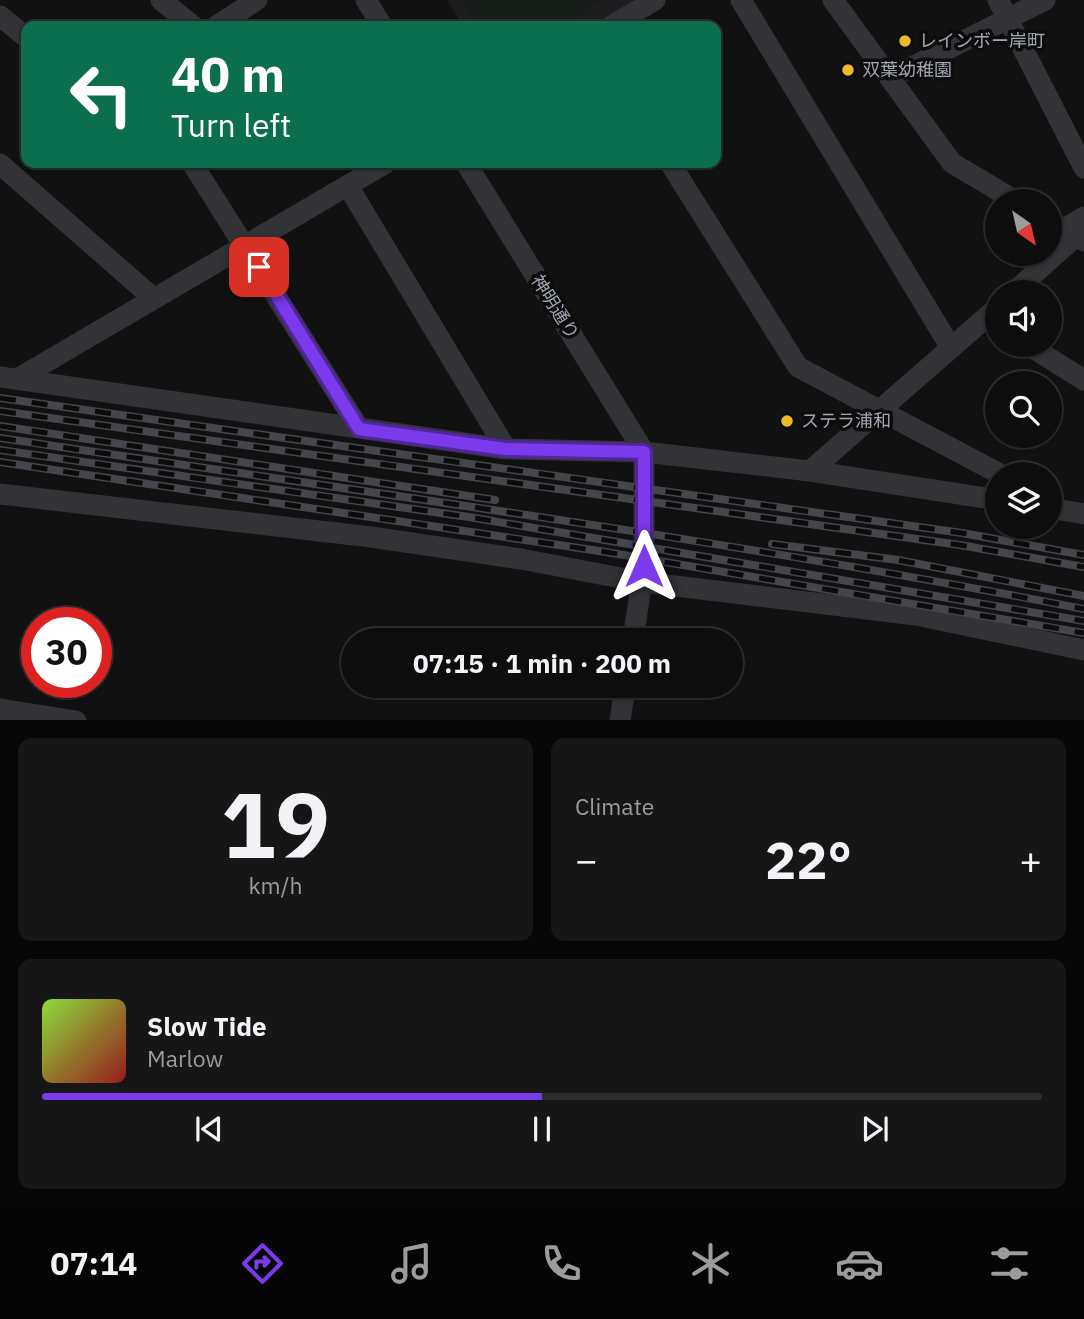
<!DOCTYPE html>
<html lang="en">
<head>
<meta charset="utf-8">
<style>
	:root { --surface:#0d0d0e; --page:#161617; --text:#f1f3f6; --muted:#9a9c9e; --line:#2d2d2e; --accent:#7c3aed }
	body { margin:0; font-family:"IBM Plex Sans","Noto Sans JP",sans-serif; background:var(--page); color:var(--text); height:100vh; display:flex; flex-direction:column; font-size:26px; white-space:nowrap }
	* { box-sizing:border-box; margin:0 }
	p { font-size:23px; color:var(--muted) }
	.icon { flex:none; width:38px; height:38px; fill:none; stroke:currentColor; stroke-width:2; stroke-linecap:round; stroke-linejoin:round }
	.map { position:relative; height:720px; overflow:hidden }
	.details { display:flex; flex-direction:column; gap:18px; padding:18px; background:#070708; flex:1 }
	.details>* { flex:none }
	.hud { position:absolute; left:21px; top:21px; width:700px; height:147px; border-radius:14px; box-shadow:0 2px 5px #0004,0 0 0 2px var(--line); background:#0b6e4f; color:#fff; overflow:hidden }
	.needle { width:46px; rotate:146deg }
	.buttons { position:absolute; left:985px; top:189px; display:grid; gap:14px }
	.buttons a { display:grid; place-items:center; width:77px; height:77px; border-radius:50%; background:var(--surface); box-shadow:0 2px 5px #0004,0 0 0 2px var(--line); font-size:35px }
	.speed { position:absolute; left:21px; top:607px; display:flex; gap:14px; font-size:35px; font-weight:700; text-align:center }
	.speed>* { display:grid; place-content:center; width:91px; height:91px; border-radius:50%; background:var(--surface); box-shadow:0 2px 5px #0004,0 0 0 2px var(--line); line-height:1 }
	.speed .limit { border:10px solid #d22; background:#fff; color:#111 }
	.pin { position:absolute; display:grid; place-items:center; width:60px; height:60px; color:#fff; margin:-30px; border-radius:14px; box-shadow:0 4px 10px #0006 }
	.me { position:absolute; width:77px; margin:-38px; rotate:0deg; stroke-linejoin:round; filter:drop-shadow(0 0 5px #0008) }
	.turn { display:flex; align-items:center; gap:24px; height:147px; padding:0 35px; font-size:32px }
	.turn .icon { width:91px; height:91px; stroke-width:2.5 }
	.turn b { display:block; font-size:49px; line-height:60px }
	.big { font-size:52px; font-weight:700; line-height:1.1 }
	.details .tile { flex:1; display:flex; flex-direction:column; justify-content:center; gap:10px; min-width:0; padding:0 24px; border-radius:14px; background:var(--page) }
	.details .dial { align-items:center; gap:0 }
	.dial b { font-size:91px; line-height:1 }
	.song { display:flex; align-items:center; gap:21px }
	.cover { width:84px; height:84px; border-radius:10px; background:linear-gradient(135deg,hsl(90 70% 55%),hsl(0 70% 35%)) }
	.played { height:7px; border-radius:4px; background:linear-gradient(90deg,var(--accent) 50%,var(--line) 50%) }
	.keys { display:flex; justify-content:space-around; direction:ltr }
	.heat { display:flex; justify-content:space-between; align-items:center; font-size:38px; direction:ltr }
	.details .tiles { flex:1; display:grid; gap:18px; grid-template-columns:1fr 1fr }
	.tile:last-child { grid-column:span 2 }
	.trip { position:absolute; left:341px; top:628px; width:402px; height:70px; border-radius:35px; background:var(--surface); box-shadow:0 2px 5px #0004,0 0 0 2px var(--line); font-weight:700; line-height:70px; text-align:center }
	.menu { display:flex; height:112px; justify-content:space-around; align-items:center; background:#050506; color:var(--muted) }
	.menu .icon { width:49px; height:49px }
	.menu .selected { color:var(--accent) }
	.menu b { font-size:32px; color:var(--text) }
	.map>svg:first-child { display:block }
	.built { fill:#1d1d1f }
	.green { fill:#171d18 }
	.lines { fill:none; stroke-linecap:round; stroke-linejoin:round }
	.minor { stroke:#323237; stroke-width:21 }
	.rail-casing { stroke:#45464c; stroke-width:8 }
	.rail { stroke:#0c0c0d; stroke-width:5; stroke-dasharray:16; stroke-linecap:butt }
	.route-casing { stroke:#51269a; stroke-width:18 }
	.route { stroke:#7c3aed; stroke-width:12 }
	.poi-dot { fill:#efb92c; stroke:#0c0c0d; stroke-width:2.5 }
	.labels { text-anchor:middle; stroke-width:7; stroke-linejoin:round; paint-order:stroke }
	.poi-label { font-size:18px; fill:#a2a6b3; stroke:#0c0c0d; text-anchor:start }
	.street-label { font-size:18px; fill:#a2a6b3; stroke:#0c0c0d }
</style>
</head>
<body>
<div class="map">
<svg width="1084" height="721" viewBox="0 0 1084 721">
	<rect width="100%" height="100%" fill="#111112"/>
	<!-- built -->
	<path class="built" d="M447 0H634L591 26H463Z"/>
	<!-- green -->
	<path class="green" d="M462 0H602L560 26H478Z"/>
	<g class="lines">
		<!-- minor -->
		<path class="minor" d="M161 0 193 26
			M366 0 382 26
			M741 0 951 348
			M833 0 952 163 1016 201
			M998 0 1084 168
			M0 16 26 37
			M216 26 257 0
			M611 26 655 0
			M890 78 1045 0
			M192 163 359 428
			M466 163 644 452
			M670 163 798 367 1000 474
			M0 164 152 297
			M348 186 506 449
			M1050 221 1084 241
			M1064 229 1084 217
			M1014 292 1076 236
			M1028 345 1084 380
			M0 377 506 449 644 452 810 471 998 500
			M17 379 386 163
			M810 471 998 307
			M0 494 371 537 521 559 642 582 916 615 1084 650
			M1050 508 1084 514
			M633 640 644 566V452
			M0 709 76 721
			M620 721 625 686"/>
		<!-- rail casing -->
		<g class="rail-casing">
			<path id="rail" d="M0 398 962 533 1084 555
				M0 411 960 545 1084 567
				M0 426 495 500
				M0 438C362 492 725 539 1084 609
				M0 450 469 517 1084 621
				M0 462 606 552 1084 633
				M772 544 898 560 1084 596"/>
		</g>
		<!-- rail -->
		<use href="#rail" class="rail"/>
	</g>
	<g class="lines">
		<!-- route casing -->
		<g class="route-casing">
			<path id="route" d="M259 267 359 429 506 449 644 452V566"/>
		</g>
		<!-- route -->
		<use href="#route" class="route"/>
	</g>
	<!-- markers -->
	<g class="poi-dot">
		<circle cx="905" cy="41" r="7"/>
		<circle cx="848" cy="70" r="7"/>
		<circle cx="787" cy="421" r="7"/>
	</g>
	<g class="labels">
		<!-- poi labels -->
		<g class="poi-label">
			<text x="919" y="47">レインボー岸町</text>
			<text x="862" y="76">双葉幼稚園</text>
			<text x="801" y="427">ステラ浦和</text>
		</g>
		<!-- street labels -->
		<g class="street-label">
			<text transform="translate(555 307) rotate(58)" y="6">神明通り</text>
		</g>
	</g>
</svg>
<div class="buttons">
<a><svg class="needle" viewBox="-14 -14 28 28"><path d="M0-13l5 13h-10z" fill="#e53935"/><path d="M0 13l5-13h-10z" fill="#9a9c9e"/></svg></a>
<a><svg class="icon" aria-label="sound" viewBox="0 0 24 24"><path d="M4 9h4l5-4v14l-5-4H4zM17 9q2 3 0 6"/></svg></a>
<a><svg class="icon" aria-label="search" viewBox="0 0 24 24"><circle cx="10" cy="10" r="6"/><path d="M15 15l6 6"/></svg></a>
<a><svg class="icon" aria-label="layers" viewBox="0 0 24 24"><path d="M12 4l9 5-9 5-9-5zM3 14l9 5 9-5"/></svg></a>
</div>
<div class="speed"><div class="limit">30</div></div>
<div class="pin" style="left:259px;top:267px;background:#d93025"><svg class="icon" aria-label="arrive" viewBox="0 0 24 24"><path d="M6 21V4h12l-3 4 3 4H6"/></svg></div>
<svg class="me" style="left:644px;top:566px" viewBox="-20 -20 40 40"><path d="M0-17L14 15 0 8-14 15z" fill="#7c3aed" stroke="#fff" stroke-width="4"/></svg>
<div class="trip">07:15 · 1 min · 200 m</div>
<div class="hud">
<div class="turn"><svg class="icon" aria-label="left" viewBox="0 0 24 24"><path d="M17 20v-9H6M10 6l-5 5 5 5"/></svg><div><b>40 m</b>Turn left</div></div>
</div>
</div>
<section class="details">
<div class="tiles">
<div class="tile dial"><b>19</b><p>km/h</p></div>
<div class="tile"><p>Climate</p>
<div class="heat"><a>−</a><b class="big">22°</b><a>+</a></div>
</div>
<div class="tile">
<div class="song"><i class="cover"></i><div><b>Slow Tide</b><p>Marlow</p></div></div>
<div class="played"></div>
<div class="keys"><svg class="icon" aria-label="previous" viewBox="0 0 24 24"><path d="M18 5L8 12l10 7zM5 5v14"/></svg><svg class="icon" aria-label="pause" viewBox="0 0 24 24"><path d="M8 5v14M16 5v14"/></svg><svg class="icon" aria-label="next" viewBox="0 0 24 24"><path d="M6 5l10 7-10 7zM19 5v14"/></svg></div>
</div>
</div>
</section>
<nav class="menu">
<b>07:14</b>
<svg class="icon selected" aria-label="directions" viewBox="0 0 24 24"><path d="M12 3l9 9-9 9-9-9zM9 14v-3h6M13 9l2 2-2 2"/></svg>
<svg class="icon" aria-label="music" viewBox="0 0 24 24"><path d="M9 18V5l10-2v13"/><circle cx="6" cy="18" r="3"/><circle cx="16" cy="16" r="3"/></svg>
<svg class="icon" aria-label="phone" viewBox="0 0 24 24"><path d="M5 4h4l2 5-3 2q2 4 5 5l2-3 5 2v4C11 20 4 13 5 4z"/></svg>
<svg class="icon" aria-label="climate" viewBox="0 0 24 24"><path d="M12 3v18M4 7l16 10M4 17L20 7"/></svg>
<svg class="icon" aria-label="car" viewBox="0 0 24 24"><path d="M5 17H2v-5l4-1 3-4h7l3 4 3 1v5h-3M9 17h6M6 11h13"/><circle cx="7" cy="17" r="2"/><circle cx="17" cy="17" r="2"/></svg>
<svg class="icon" aria-label="filters" viewBox="0 0 24 24"><path d="M4 7h16M4 17h16"/><circle cx="9" cy="7" r="2"/><circle cx="15" cy="17" r="2"/></svg>
</nav>
</body>
</html>
